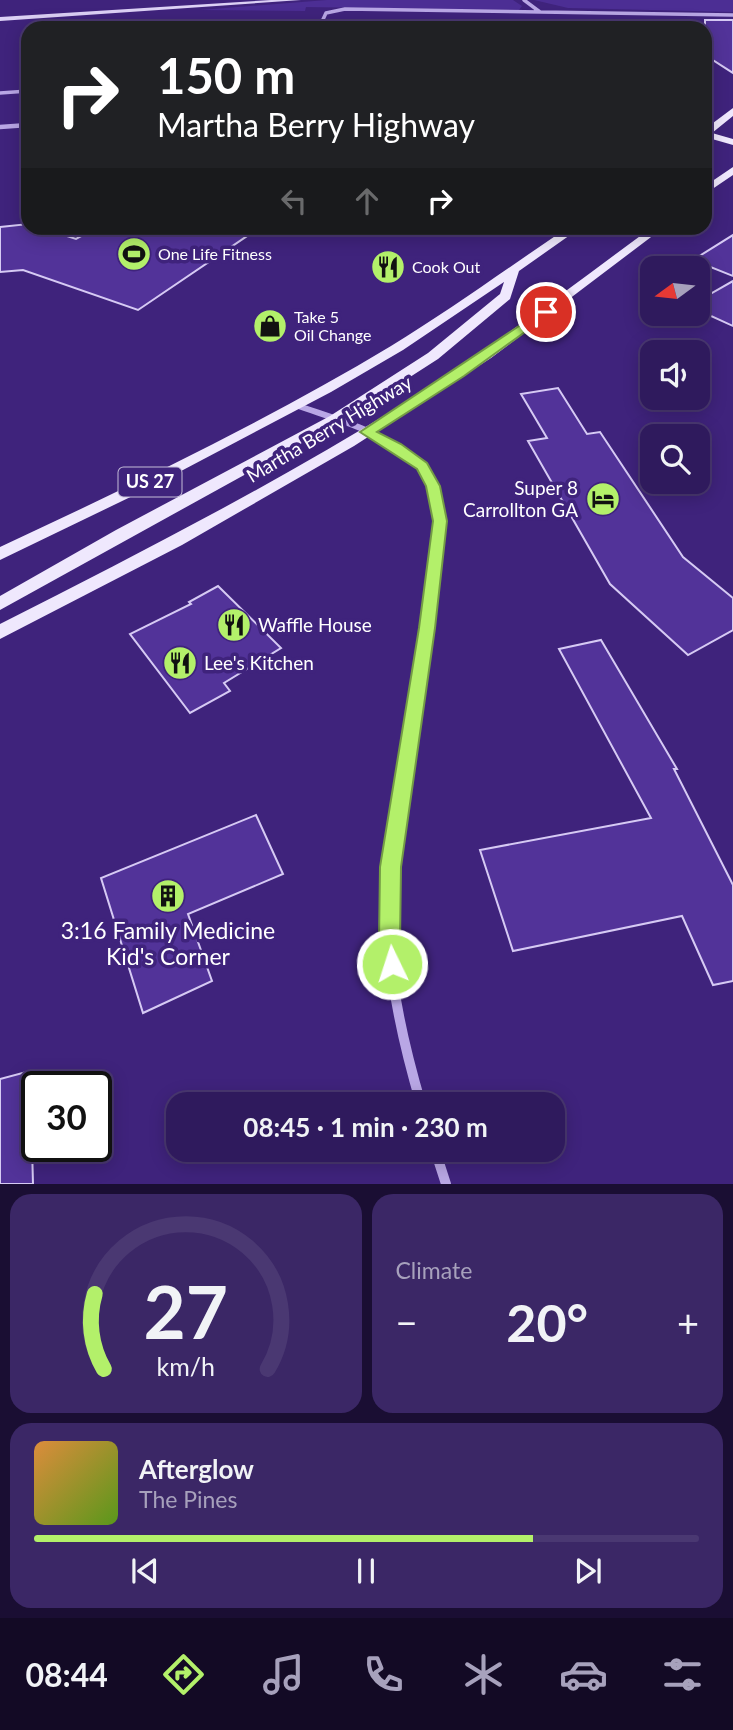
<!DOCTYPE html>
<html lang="en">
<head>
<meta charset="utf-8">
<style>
	:root { --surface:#2f1a5d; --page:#3b2766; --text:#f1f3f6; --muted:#a7a1bc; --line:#4a3872; --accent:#b3f06a }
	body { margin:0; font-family:Lato,sans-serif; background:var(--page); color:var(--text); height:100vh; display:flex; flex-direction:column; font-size:26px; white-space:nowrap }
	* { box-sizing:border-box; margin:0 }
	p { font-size:23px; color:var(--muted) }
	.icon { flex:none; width:38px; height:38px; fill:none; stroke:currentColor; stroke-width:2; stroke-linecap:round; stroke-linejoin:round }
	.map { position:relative; height:1184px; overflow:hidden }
	.panel { display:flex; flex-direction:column; gap:10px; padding:10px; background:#1a0e33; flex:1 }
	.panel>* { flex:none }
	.top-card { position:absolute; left:21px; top:21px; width:691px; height:214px; border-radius:21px; box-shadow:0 4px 18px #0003,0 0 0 2px var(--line); background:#202124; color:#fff; overflow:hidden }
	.needle { width:46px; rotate:255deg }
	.controls { position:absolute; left:640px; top:256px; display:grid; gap:14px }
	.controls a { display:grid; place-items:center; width:70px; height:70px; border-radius:14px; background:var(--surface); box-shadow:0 4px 18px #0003,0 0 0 2px var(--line); font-size:35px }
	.speed { position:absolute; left:21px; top:1071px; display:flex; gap:14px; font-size:35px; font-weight:700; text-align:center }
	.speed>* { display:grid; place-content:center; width:91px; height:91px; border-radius:50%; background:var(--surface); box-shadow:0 4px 18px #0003,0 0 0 2px var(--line); line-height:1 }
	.speed .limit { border:4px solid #111; border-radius:10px; background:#fff; color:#111 }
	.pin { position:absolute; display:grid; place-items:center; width:60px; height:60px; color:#fff; margin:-30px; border:4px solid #fff; border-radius:50%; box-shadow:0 2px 7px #0007 }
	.me { position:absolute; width:77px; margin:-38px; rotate:356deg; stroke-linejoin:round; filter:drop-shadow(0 0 5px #0008) }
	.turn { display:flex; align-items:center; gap:24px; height:147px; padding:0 21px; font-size:32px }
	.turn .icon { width:91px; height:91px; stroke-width:2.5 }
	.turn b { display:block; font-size:49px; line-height:60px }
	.lanes { display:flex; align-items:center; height:66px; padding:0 21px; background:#0003; justify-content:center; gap:35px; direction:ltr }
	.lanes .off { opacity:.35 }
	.big { font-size:52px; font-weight:700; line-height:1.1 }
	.panel .tile { flex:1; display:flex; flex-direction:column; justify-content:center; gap:10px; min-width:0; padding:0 24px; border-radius:21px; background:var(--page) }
	.panel .dial { align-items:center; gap:0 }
	.dial svg { height:182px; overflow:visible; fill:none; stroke:var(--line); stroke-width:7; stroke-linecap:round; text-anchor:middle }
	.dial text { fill:var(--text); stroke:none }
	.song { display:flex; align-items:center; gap:21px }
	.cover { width:84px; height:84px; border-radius:10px; background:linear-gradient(135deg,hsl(30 70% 55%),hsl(90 70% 35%)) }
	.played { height:7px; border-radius:4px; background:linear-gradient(90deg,var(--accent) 75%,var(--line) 75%) }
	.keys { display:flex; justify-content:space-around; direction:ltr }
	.heat { display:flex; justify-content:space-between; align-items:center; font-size:38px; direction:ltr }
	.panel .tiles { flex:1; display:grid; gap:10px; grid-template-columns:1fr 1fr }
	.tile:last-child { grid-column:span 2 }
	.trip { position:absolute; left:166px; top:1092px; width:399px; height:70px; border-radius:21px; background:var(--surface); box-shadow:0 4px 18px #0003,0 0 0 2px var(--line); font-weight:700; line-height:70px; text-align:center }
	.menu { display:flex; height:112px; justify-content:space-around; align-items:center; background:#130a25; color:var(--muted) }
	.menu .icon { width:49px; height:49px }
	.menu .on { color:var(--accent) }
	.menu b { font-size:32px; color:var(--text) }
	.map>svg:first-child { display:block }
	.green { fill:#4c2e94 }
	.building { fill:#523399; stroke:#d6caf4; stroke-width:2 }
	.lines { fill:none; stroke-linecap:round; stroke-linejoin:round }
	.street-far4 { stroke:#b9a7e5; stroke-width:3.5 }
	.street-far3 { stroke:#b9a7e5; stroke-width:4.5 }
	.street-far2 { stroke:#b9a7e5; stroke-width:6 }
	.street-far1 { stroke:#b9a7e5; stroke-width:8 }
	.street { stroke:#b9a7e5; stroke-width:10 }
	.secondary { fill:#dcd1f5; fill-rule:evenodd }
	.primary { fill:#efe8fd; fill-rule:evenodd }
	.route { fill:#b3f06a; stroke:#749c45; stroke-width:2 }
	.labels { text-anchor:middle; stroke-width:7; stroke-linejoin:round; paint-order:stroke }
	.far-poi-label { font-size:16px; fill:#fff; stroke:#3f237c; text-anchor:start }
	.shield { fill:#3f237c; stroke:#c5bdd8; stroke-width:2 }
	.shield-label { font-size:18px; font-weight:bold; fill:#fff }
	.street-label { font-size:19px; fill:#fff; stroke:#3f237c }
	.poi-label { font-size:19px; fill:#fff; stroke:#3f237c; text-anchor:start }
	.near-poi-label { font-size:23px; fill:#fff; stroke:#3f237c }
</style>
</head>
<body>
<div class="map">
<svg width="733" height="1184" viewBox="0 0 733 1184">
	<rect width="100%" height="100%" fill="#3f237c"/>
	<!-- green -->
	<path class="green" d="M327 0H513L522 6 519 10 306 7 305 11 200 10Z
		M534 0H733V12L568 8Z"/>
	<!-- building -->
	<path class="building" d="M705 20H733V73L705 55Z
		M28 224V228H42L76 239 96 228H259L138 310 23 270 0 272V227Z
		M733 235V276L693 260Z
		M733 281V326L698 310V301Z
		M558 388 587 434 600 432 683 557 733 598V630L688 655 610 584 528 441 547 438 521 394Z
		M218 586 281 648 224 683 230 691 190 713 130 634 191 604 189 602Z
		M601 640 677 769H674L733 885V981L713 985 682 916 513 951 480 850 651 818 559 649Z
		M256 815 283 874 188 914 212 981 143 1013 101 878Z
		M30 1071 33 1184H0V1079Z"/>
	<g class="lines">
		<!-- street-far4 -->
		<path class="street-far4" d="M524 0 540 12
			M319 28 326 13 345 9 733 15
			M0 93 28 91"/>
		<!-- street-far3 -->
		<path class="street-far3" d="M0 127 28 125"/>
		<!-- street-far2 -->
		<path class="street-far2" d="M296 405C354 426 442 445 440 522 439 549 433 576 430 603"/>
		<!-- street-far1 -->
		<path class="street-far1" d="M392 861 430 601"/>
		<!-- street -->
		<path class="street" d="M392 859C380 941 398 1026 421 1104
			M435 1150 446 1184"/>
		<!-- secondary -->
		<path class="secondary" d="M271 0H301L0 21V17Z"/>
		<!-- primary -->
		<path class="primary" d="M733 108V116L712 133 733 139V145L705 137V129Z
			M733 167V175L705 194V186Z
			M567 228H580L519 271 510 299 438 359 340 422 0 610V596L116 530 330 416 428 353 500 294 504 282 403 350 331 392 147 489 0 560V547C133 485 266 421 391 346 452 309 509 267 567 228Z
			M651 228H663L491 358 354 446 182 545 0 639V624C136 555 271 486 400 406 487 351 568 289 651 228Z"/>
	</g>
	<!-- route -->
	<path class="route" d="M546 308 550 309V314L464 376 377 432 401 444 427 463 440 486 447 521 435 628 401 867 400 942 403 964 400 972 392 975 385 972 379 942 380 867 419 628 433 521 426 486 417 469 360 432Z"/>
	<!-- icons -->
	<defs>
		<g id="stadium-disc" transform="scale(1.75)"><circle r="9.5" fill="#b3f06a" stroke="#3f237c"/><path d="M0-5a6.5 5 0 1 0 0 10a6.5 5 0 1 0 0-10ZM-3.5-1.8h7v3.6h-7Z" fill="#111"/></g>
		<g id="restaurant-disc" transform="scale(1.75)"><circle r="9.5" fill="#b3f06a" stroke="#3f237c"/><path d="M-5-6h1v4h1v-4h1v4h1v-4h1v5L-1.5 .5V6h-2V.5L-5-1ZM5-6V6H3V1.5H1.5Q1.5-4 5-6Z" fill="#111"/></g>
		<g id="shop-disc" transform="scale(1.75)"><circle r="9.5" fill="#b3f06a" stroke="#3f237c"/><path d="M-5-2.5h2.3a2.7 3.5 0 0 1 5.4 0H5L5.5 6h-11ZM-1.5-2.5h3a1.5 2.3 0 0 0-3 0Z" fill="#111"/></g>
		<g id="hotel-disc" transform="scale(1.75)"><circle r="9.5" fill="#b3f06a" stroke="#3f237c"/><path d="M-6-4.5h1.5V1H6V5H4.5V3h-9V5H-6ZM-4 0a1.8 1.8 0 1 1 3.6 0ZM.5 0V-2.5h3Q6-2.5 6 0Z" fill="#111"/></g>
		<g id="building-disc" transform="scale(1.75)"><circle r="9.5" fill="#b3f06a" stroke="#3f237c"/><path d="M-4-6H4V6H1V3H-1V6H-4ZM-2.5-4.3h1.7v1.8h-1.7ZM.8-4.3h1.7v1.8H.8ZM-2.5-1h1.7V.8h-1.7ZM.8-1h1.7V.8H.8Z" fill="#111"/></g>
	</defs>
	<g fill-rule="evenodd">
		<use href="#stadium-disc" x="134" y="254"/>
		<use href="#restaurant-disc" x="388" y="267"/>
		<use href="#shop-disc" x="270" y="326"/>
		<use href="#hotel-disc" x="603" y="499"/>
		<use href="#restaurant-disc" x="234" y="625"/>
		<use href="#restaurant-disc" x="180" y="663"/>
		<use href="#building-disc" x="168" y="896"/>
	</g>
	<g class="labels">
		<!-- far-poi labels -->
		<g class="far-poi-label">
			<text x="158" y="260">One Life Fitness</text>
			<text x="412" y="273">Cook Out</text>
			<text x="294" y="323">Take 5<tspan x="294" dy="18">Oil Change</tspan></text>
		</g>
		<!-- shield labels -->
		<rect class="shield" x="118.5" y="467.5" width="63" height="29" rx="5"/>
		<g class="shield-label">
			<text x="150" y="488">US 27</text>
		</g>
		<!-- street labels -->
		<g class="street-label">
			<text transform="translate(329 429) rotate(-31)" y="7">Martha Berry Highway</text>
		</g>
		<!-- poi labels -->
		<g class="poi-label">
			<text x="578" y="495" text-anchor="end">Super 8<tspan x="578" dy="22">Carrollton GA</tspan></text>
			<text x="258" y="632">Waffle House</text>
			<text x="204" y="670">Lee's Kitchen</text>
		</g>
		<!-- near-poi labels -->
		<g class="near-poi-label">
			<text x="168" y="939">3:16 Family Medicine<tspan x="168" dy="26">Kid's Corner</tspan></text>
		</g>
	</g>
</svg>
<div class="controls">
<a><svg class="needle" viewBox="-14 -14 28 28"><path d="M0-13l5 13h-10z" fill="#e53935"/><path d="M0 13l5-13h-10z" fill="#a7a1bc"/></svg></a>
<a><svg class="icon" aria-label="sound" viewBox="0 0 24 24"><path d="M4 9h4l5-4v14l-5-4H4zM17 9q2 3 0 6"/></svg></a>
<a><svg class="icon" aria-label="search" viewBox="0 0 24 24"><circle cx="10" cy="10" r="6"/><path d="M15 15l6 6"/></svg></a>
</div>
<div class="speed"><div class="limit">30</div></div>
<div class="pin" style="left:546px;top:312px;background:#d93025"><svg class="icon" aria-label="arrive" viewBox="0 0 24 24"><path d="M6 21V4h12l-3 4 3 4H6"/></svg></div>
<svg class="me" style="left:392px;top:964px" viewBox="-20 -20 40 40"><circle r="17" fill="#b3f06a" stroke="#fff" stroke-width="3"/><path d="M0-11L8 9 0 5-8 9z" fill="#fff"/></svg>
<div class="trip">08:45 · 1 min · 230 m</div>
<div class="top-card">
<div class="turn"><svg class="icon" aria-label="right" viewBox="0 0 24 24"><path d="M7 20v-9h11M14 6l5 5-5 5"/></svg><div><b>150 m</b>Martha Berry Highway</div></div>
<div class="lanes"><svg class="icon off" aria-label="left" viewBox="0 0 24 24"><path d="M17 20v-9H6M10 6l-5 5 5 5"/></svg><svg class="icon off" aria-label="ahead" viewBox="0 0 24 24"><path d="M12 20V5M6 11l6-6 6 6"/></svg><svg class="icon" aria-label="right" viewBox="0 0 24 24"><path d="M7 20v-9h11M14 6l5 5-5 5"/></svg></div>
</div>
</div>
<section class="panel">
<div class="tiles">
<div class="tile dial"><svg viewBox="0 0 100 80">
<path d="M14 69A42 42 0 1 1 86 69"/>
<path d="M14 69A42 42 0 0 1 10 36" stroke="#b3f06a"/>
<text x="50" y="56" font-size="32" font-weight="700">27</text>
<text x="50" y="72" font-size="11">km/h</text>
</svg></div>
<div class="tile"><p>Climate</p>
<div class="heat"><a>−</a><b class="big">20°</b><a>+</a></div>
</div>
<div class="tile">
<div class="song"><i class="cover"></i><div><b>Afterglow</b><p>The Pines</p></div></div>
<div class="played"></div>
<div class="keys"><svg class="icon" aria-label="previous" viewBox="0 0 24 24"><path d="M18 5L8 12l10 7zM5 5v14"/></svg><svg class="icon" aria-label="pause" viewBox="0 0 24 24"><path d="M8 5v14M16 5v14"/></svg><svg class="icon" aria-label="next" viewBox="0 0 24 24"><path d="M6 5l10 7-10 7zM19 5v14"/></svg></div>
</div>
</div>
</section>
<nav class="menu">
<b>08:44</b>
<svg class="icon on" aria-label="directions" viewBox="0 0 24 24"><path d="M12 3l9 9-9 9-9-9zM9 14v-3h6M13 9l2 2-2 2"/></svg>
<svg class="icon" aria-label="music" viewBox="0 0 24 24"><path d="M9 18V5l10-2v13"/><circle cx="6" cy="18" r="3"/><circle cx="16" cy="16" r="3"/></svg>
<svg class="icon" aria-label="phone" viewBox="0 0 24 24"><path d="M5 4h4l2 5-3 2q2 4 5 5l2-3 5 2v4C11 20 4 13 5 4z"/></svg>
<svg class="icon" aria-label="climate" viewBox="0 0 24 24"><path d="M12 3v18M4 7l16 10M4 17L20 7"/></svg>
<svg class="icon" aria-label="car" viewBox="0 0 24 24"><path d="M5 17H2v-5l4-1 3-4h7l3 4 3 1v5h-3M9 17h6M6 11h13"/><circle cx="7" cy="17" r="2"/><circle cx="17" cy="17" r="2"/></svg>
<svg class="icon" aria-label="filters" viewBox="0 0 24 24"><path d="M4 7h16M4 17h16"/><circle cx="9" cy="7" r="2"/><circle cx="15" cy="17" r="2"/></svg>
</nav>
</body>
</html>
